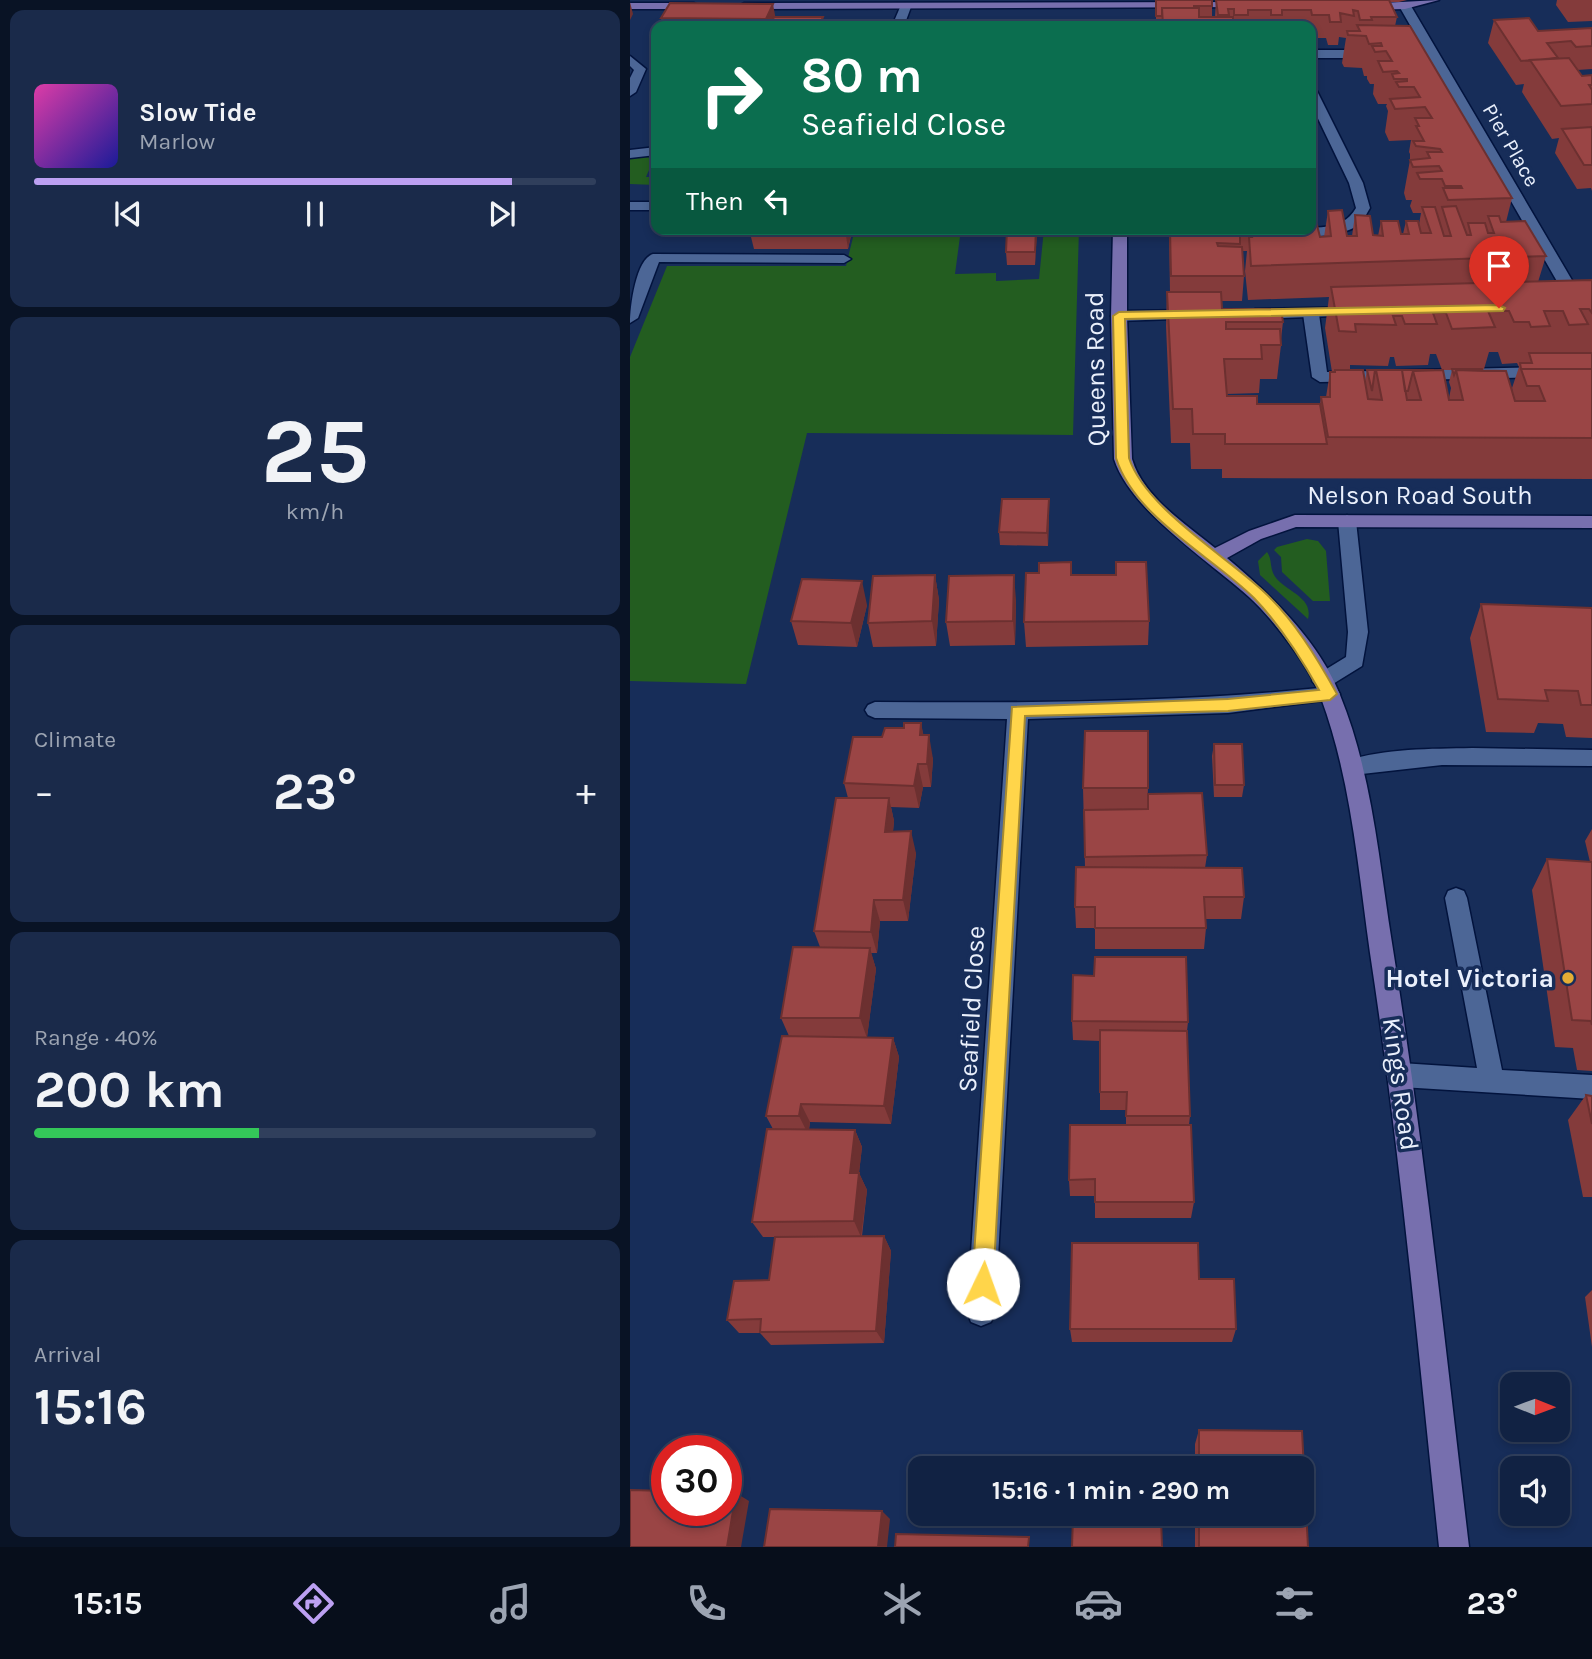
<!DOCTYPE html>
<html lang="en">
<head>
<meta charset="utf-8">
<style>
	:root { --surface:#112243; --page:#1a2a4a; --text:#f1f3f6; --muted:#9ca4b2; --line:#303f5c; --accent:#bca0f2 }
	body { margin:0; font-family:Karla,sans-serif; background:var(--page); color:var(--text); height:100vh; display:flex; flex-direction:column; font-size:26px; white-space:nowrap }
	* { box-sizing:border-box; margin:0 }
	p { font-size:23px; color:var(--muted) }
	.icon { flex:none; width:38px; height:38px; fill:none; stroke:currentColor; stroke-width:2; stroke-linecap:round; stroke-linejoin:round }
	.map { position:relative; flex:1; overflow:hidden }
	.drawer { display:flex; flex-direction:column; gap:10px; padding:10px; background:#091325; width:630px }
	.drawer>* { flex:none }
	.hud { position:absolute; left:21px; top:21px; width:665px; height:214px; border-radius:14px; box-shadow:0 4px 10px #0003,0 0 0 2px var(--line); background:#0b6e4f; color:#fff; overflow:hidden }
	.needle { width:46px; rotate:91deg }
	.tools { position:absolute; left:870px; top:1372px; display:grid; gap:14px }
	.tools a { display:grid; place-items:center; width:70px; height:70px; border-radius:14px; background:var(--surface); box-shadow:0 4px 10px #0003,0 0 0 2px var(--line); font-size:35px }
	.speed { position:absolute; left:21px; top:1435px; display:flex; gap:14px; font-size:35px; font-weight:700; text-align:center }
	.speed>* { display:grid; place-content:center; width:91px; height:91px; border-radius:50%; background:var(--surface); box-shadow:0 4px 10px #0003,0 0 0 2px var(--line); line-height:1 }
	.speed .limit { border:10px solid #d22; background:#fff; color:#111 }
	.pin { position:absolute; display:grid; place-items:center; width:60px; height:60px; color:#fff; margin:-72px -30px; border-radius:50% 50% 50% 0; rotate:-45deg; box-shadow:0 0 7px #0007 }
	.pin .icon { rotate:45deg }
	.me { position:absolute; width:77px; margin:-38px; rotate:3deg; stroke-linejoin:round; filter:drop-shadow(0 0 5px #0008) }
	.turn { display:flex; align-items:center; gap:24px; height:147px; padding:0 35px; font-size:32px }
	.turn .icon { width:91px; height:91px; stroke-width:2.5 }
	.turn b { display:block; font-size:49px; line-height:60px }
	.then { display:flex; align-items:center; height:66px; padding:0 35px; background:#0003; gap:14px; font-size:26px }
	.big { font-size:52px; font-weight:700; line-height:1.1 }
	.drawer .widget { flex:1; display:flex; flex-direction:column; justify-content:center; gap:10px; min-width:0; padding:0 24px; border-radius:14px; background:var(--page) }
	.drawer .dial { align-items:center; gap:0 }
	.dial b { font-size:91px; line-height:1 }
	.song { display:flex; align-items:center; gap:21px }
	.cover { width:84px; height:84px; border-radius:10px; background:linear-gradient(135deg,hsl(320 70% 55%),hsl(240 70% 35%)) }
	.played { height:7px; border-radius:4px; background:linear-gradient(90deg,var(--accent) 85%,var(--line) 85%) }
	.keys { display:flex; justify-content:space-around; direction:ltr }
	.heat { display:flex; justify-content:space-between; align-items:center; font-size:38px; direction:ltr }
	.charge { height:10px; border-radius:5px; background:linear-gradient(90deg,#34c759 40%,var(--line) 0) }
	.trip { position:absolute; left:278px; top:1456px; width:406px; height:70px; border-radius:14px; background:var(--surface); box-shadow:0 4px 10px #0003,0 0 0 2px var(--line); font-weight:700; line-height:70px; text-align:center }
	.tab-bar { display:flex; height:112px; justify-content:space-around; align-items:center; background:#070e1b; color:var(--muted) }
	.tab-bar .icon { width:49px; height:49px }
	.tab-bar .on { color:var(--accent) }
	.tab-bar b { font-size:32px; color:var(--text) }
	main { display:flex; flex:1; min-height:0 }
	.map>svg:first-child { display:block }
	.green { fill:#235d20 }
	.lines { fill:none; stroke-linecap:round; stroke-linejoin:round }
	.lane-casing { stroke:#02133d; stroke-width:3 }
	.street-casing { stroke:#02133d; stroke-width:3 }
	.secondary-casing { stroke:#02133d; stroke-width:3 }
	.lane { fill:#4c6696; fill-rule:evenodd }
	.street { fill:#4c6696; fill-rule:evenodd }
	.secondary { fill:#776fae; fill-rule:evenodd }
	.wall { fill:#843b3b; fill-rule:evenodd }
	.shaded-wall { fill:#6c3030 }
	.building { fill:#9a4545; stroke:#6c3030; stroke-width:2 }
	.route { fill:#ffd54a; stroke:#a68a30; stroke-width:2 }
	.poi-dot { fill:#e4ad35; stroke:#172d59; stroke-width:2.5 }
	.labels { text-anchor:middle; stroke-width:7; stroke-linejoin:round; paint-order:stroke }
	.far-street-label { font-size:21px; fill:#eaf0fc; stroke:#172d59 }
	.street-label { font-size:26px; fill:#eaf0fc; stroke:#172d59 }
	.poi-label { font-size:26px; font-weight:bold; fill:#eaf0fc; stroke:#172d59; text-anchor:end }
</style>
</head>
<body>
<main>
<section class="drawer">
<div class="widget">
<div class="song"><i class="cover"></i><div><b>Slow Tide</b><p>Marlow</p></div></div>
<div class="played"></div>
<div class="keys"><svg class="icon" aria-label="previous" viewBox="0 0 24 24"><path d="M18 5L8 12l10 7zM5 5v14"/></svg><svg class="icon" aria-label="pause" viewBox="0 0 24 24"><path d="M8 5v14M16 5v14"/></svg><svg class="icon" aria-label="next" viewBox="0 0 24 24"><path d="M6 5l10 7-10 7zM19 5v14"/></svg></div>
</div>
<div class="widget dial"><b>25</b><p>km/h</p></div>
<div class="widget"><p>Climate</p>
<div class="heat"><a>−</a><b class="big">23°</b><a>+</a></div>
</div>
<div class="widget"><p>Range · 40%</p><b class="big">200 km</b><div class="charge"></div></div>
<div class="widget"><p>Arrival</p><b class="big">15:16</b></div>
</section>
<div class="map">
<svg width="962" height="1547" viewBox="0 0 962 1547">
	<rect width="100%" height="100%" fill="#172d59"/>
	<!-- green -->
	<path class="green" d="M12 156 21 158 22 163 16 177H26V185L0 184V159Z
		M225 229H331L325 274 366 273V281L409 279 414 229H449L443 435 177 433 116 684 0 681V357L37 266H216Z
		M677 539 688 541 696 551 700 601H683L652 572 651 557 644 550 647 547Z
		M637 552C642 559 640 566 643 573 651 591 684 595 678 619L630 575 628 561Z"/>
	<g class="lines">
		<!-- lane casing -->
		<g class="lane-casing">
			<path id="lane" d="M271 5 281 7 274 26H262Z
				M681 50H742L748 54 742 58H681Z
				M0 56 16 69 6 92 0 96V78L4 70 0 66Z
				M681 87 687 91 733 183 740 208C736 215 733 221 727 226 714 235 673 241 662 231 682 224 711 234 726 208L719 183 681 104Z
				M26 147V155L0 158V150Z
				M0 202H26V210H0Z
				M23 254 214 255 221 259 214 263 29 262 8 318 0 323C0 306 6 259 23 254Z
				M681 309 689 314 697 372 962 366V376L690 382 682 377 673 314Z
				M842 748 962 750V766L812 765 723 775 716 773 713 767 716 761C755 748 801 749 842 748Z
				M826 888 834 891 837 898 872 1070 962 1075V1099L771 1087 762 1083 759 1075 762 1067 771 1063 847 1068 815 898 818 891Z"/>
		</g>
		<!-- street casing -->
		<g class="street-casing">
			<path id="street" d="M775 3 781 6 956 304 953 307 948 309 940 304 769 6Z
				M725 307 733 312 730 315 625 319 617 314 625 309Z
				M565 310 570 312 573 315 570 318 489 321 481 316 489 311Z
				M717 515 726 521 738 632 732 666 698 687 707 689 710 694 707 699 598 713 398 719 365 1312 361 1322 351 1326 341 1322 337 1312 377 719 245 718 238 715 235 710 238 705 245 702C393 703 541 703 689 688L682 681 685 676 716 657 718 632 708 521Z"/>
		</g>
		<!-- secondary casing -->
		<g class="secondary-casing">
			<path id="secondary" d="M809 0 775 9 733 10 727 7 733 4Z
				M614 2 618 3V7L114 9 108 6 114 3Z
				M0 3H64L70 6 64 9H0Z
				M483 229H497V316L502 459C513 497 556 524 585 548L619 531 665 515 962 516V528L666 527 631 539 597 558C640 594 689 641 710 695 742 773 749 861 762 943 794 1144 815 1345 839 1547H809C788 1349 770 1150 740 953 728 868 721 779 691 698 679 666 644 620 619 597 579 561 500 510 484 459L481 316Z"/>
		</g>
		<!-- lane -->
		<use href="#lane" class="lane"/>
		<!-- street -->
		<use href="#street" class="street"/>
		<!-- secondary -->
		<use href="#secondary" class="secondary"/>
	</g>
	<!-- wall -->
	<path class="wall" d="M526 0 582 6V17H585L586 0H777L769 2H760L767 17 765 26 882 198 876 222 916 256 908 282 962 280V479L592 478V469H561L560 443H541L536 326 537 292H540L539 229H635L636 236H643V229H681L690 237H694L698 211 717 236H722L725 215 743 235 748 236 751 221 771 234H773L776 221 789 224 791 213H783L780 206 782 200H776L774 193 780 160V154L779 152 781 140 759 141 755 132 758 111 756 106 757 104H748L743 94 744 84H740L737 79V76H734L732 68 714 67 712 63 716 38 709 37 708 45H698L696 38H681V26H526ZM612 251H617L615 271 618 300 699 297 695 328 702 372H700L696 397H691L690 404H627L597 396 596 394 629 393 630 379H647L651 345V339L653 322 592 309 591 301H612L614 276ZM859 352H868L872 364 887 363 889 367 882 388 883 394 853 371 852 369H854ZM800 354H806L812 370H822L819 382 821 388 819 398 804 370H737L735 381 720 370V365L758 366 760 357H764L766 366 798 365Z
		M927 0H962V21L938 22 926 5Z
		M145 17 194 26H33L31 18Z
		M864 20 908 31 962 28V69L947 70 952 76 962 75V191L961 188 947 189 925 153 929 138 922 139 892 92 894 84 886 85 858 43Z
		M119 229H222V232L218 249H124Z
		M377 229H407L405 265H377L376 252Z
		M419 499V512L418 546 370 545 369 532Z
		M305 575 309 600 306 646 243 647 238 623Z
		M442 575H486L519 621 518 645 396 647 394 622Z
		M386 600 385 645 320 646 316 622Z
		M851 604 962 608V738L936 737 933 724 908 723 904 733 856 732 840 638Z
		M237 605 227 647 168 645 161 621Z
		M291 723 293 735 303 759 301 787H293L289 808 261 807 264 821 263 831 286 853 278 921H250L247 953H241L246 969 237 1037 263 1038 269 1057 261 1124 180 1122 179 1130H225L232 1147 229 1173 237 1190 232 1236H254L261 1251 254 1343 141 1345 130 1333H109L97 1320 139 1280 163 1237H133L122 1222 143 1129 136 1116 159 1036 151 1018 190 947 184 931 218 798 214 783 252 737 274 728Z
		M584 744 614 785 612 797H584L582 756Z
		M453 788H518L517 809 518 794 577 855 575 868 614 897 611 919H576V928L574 949H465V928H446L445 907 455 867Z
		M962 829V1071L947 1070 943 1048 925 1047 902 890 917 859 960 862 955 841Z
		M442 1021 558 1022 557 1031 560 1116 559 1125 564 1202 561 1218H465V1196H440L439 1180 496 1125V1110H470V1041L443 1040Z
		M956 1095 962 1096V1197H953L938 1120Z
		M569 1279 606 1329 602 1342H442L440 1329Z
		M962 1290V1347L955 1297Z
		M569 1430 672 1431 678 1547H565V1514H672V1468H565V1444Z"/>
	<!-- shaded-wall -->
	<path class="shaded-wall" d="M0 2 3 14 0 20Z
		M143 4 147 26H137L136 19Z
		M193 17 194 26H189Z
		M215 229H222L218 249Z
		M406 229H407L405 265V252Z
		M419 499V512L418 546 417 533Z
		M305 575 309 600 306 646 302 621Z
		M384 575 386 600 385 645 383 621Z
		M232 581 237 605 227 647 221 623Z
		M291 723 296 747 290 735Z
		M299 735 303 759 301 787 297 764Z
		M288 764 293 787 289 808 284 786Z
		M259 798 264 821 261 854 255 832Z
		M281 831 286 853 278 921 273 900Z
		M244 900 250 921 247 953 241 932Z
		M240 948 246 969 237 1038 230 1018Z
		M263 1038 269 1057 261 1124 254 1106Z
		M171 1104 180 1122 178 1134 169 1116Z
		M225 1130 232 1147 227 1190 220 1173Z
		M229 1173 237 1190 231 1237 224 1221Z
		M254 1236 261 1251 254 1343 246 1331Z
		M106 1493 119 1501 111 1547H97Z
		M252 1511 260 1519 257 1547H248Z"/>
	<!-- building -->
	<path class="building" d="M526 0H582V6H564V8H532V16H526Z
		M586 0H759L767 17H741L742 20H730L728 11 723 10 724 16 710 13 711 22H700L699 15H682L681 10H652V15H641V10H618V15H604V9H598L599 15H588Z
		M40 3 143 4 136 19 31 18Z
		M532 8H569V17H603V24L570 23V26H583H533Z
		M144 17H193L189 26H140Z
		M899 18 908 31 962 28V46L946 47 941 41 917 43 928 58 891 61 864 20Z
		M727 25 780 26 882 198 818 200 813 188H832L831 186H815L812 179H790L787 173 812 171 809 166 783 167 780 160 800 158 797 152H812L810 149 786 146 783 141H794L786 126H789L785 118H802L795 107 765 109 760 99 790 97 784 87H769L766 82 777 81V79H764L762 74 769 73 767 71 753 72 748 61H762L756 51 745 52 742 46H752L751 43 739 44 736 36 718 35 717 31H730Z
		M939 58 952 76 962 75V85H959L962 90V104L931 106 900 60Z
		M962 127V165H954L932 129Z
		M826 206 837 235H841L838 223H855L858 233H864L858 216H869L871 222 895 221 916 256 621 266 619 237H622L621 233 628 229H635L636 236H646L645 229H665L666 236H670L668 229H681V217H685L690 237 701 236 698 211 712 210 717 236H727L725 215 740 216 743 235 753 236 751 221H768L771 234H779L776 221H788L791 233H801L792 207H805L814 236H821L812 207Z
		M377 229H406L405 252H376Z
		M540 229H588V233H610V244L587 243 588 246 612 247 614 276H541Z
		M962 280V313L959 309H950L958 324 939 325 933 311H914L920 326 901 327 899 322H884L879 311H858L865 327 822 329 816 313H803L807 324H775L772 316H763L766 325 725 324 726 332 709 331 701 287Z
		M537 292H591L592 309H651L653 322H596V329H650L651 345H631L632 359H594L597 396H627V404H690L697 444H595V434H563L562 409H543Z
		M899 353H962V369H891L890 363H902Z
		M822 369H852L853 371 826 370 824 375Z
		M891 369H962V438L698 437 691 397H700V372H705V370H733L738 399 752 400 746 370H772L777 400H791L783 371 813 370 819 400H833L826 370 876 371 885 401H915L909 386H897Z
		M737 370H745L742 391Z
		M763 370H804L783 371 778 391H775L772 370Z
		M372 499H419L417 533 369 532Z
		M441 562V575H486V562H516L519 621 394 622 396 573H409V563Z
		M305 575 302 621 238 623 243 576Z
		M384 575 383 621 316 622 319 576Z
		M172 579 232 581 221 623 161 621Z
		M851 604 962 608V705H951L948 691 915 690 918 701 868 699Z
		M274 723H291L290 735H299L297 764H288L284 786 214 783 223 737H252L255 728H274Z
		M455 731H518V788H453Z
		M584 744H612L614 785H585Z
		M572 793 577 855 455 857 454 810 518 809V794Z
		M206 798H259L255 832 281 831 273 900H244L241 932 184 931Z
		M917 859 962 862V1025L961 1021 942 1020Z
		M446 867 612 868 614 897H574L576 928H465V907H445Z
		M163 947 240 948 230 1018H151Z
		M465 957H556L558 1022 442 1021 443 975 464 976Z
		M470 1030 557 1031 560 1116H496L497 1092H470Z
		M152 1036 263 1038 254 1106 171 1104 169 1116H136Z
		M956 1095 962 1096V1124Z
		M440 1125H561L564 1202H465V1179L439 1180Z
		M137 1129 225 1130 220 1173H229L224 1221 122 1222Z
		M254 1236 246 1331 130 1332 131 1319 97 1320 104 1281 139 1280 145 1237Z
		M442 1243H568L569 1279H604L606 1329H440Z
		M569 1430 672 1431 678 1547H569V1514H672V1468H569Z
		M0 1490 37 1491V1510H96V1492L106 1493 97 1547H0Z
		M140 1509 252 1511 248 1547H134Z
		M443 1517 531 1518 532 1547H442Z
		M266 1534 399 1537 398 1547H265Z"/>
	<!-- route -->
	<path class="route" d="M869 305 875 308 873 311 495 319 499 458C515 507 594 555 632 590 663 618 687 658 707 694L700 700 598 711 395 716 363 1284 360 1292 353 1295 345 1292 342 1284 382 707 598 699 689 690C671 658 650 625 624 598 582 556 505 518 486 458L483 316 489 312Z"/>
	<!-- markers -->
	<circle class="poi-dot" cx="938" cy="978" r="7"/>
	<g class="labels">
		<!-- far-street labels -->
		<g class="far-street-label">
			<text transform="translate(881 145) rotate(60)" y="7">Pier Place</text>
		</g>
		<!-- street labels -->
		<g class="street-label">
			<text transform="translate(465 369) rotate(-91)" y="9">Queens Road</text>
			<text x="790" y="504">Nelson Road South</text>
			<text transform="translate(341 1009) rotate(-87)" y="9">Seafield Close</text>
			<text transform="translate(771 1084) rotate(82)" y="9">Kings Road</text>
		</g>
		<!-- poi labels -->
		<g class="poi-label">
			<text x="924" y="987">Hotel Victoria</text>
		</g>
	</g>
</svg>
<div class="tools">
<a><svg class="needle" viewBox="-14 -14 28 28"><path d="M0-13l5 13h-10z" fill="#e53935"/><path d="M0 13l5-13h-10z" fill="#9ca4b2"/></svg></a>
<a><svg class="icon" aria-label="sound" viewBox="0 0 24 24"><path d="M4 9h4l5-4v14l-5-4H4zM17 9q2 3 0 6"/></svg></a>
</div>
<div class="speed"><div class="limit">30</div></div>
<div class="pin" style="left:869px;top:308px;background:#d93025"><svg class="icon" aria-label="arrive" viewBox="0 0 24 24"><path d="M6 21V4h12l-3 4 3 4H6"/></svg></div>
<svg class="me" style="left:353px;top:1284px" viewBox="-20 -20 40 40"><circle r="19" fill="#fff"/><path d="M0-13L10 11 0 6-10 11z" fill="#ffd54a"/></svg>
<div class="trip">15:16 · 1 min · 290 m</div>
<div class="hud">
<div class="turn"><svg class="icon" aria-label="right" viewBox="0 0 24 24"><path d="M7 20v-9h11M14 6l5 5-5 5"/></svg><div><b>80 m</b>Seafield Close</div></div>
<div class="then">Then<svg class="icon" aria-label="left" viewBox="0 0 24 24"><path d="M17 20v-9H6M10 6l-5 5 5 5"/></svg></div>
</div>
</div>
</main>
<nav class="tab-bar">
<b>15:15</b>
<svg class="icon on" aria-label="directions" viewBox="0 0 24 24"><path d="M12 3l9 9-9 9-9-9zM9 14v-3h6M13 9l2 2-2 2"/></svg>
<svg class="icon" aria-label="music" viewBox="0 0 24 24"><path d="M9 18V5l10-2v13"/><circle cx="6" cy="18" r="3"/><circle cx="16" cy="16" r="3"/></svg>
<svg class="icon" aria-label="phone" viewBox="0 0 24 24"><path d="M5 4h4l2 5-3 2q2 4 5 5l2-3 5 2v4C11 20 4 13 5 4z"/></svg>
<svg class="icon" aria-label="climate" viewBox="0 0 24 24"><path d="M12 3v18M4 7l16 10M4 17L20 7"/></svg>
<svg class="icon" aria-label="car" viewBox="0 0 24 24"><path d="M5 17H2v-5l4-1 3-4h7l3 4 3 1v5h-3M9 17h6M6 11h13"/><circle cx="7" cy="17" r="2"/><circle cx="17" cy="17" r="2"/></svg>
<svg class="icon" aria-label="filters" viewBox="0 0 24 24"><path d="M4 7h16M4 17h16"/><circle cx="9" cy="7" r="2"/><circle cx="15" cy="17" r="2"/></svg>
<b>23°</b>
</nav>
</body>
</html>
